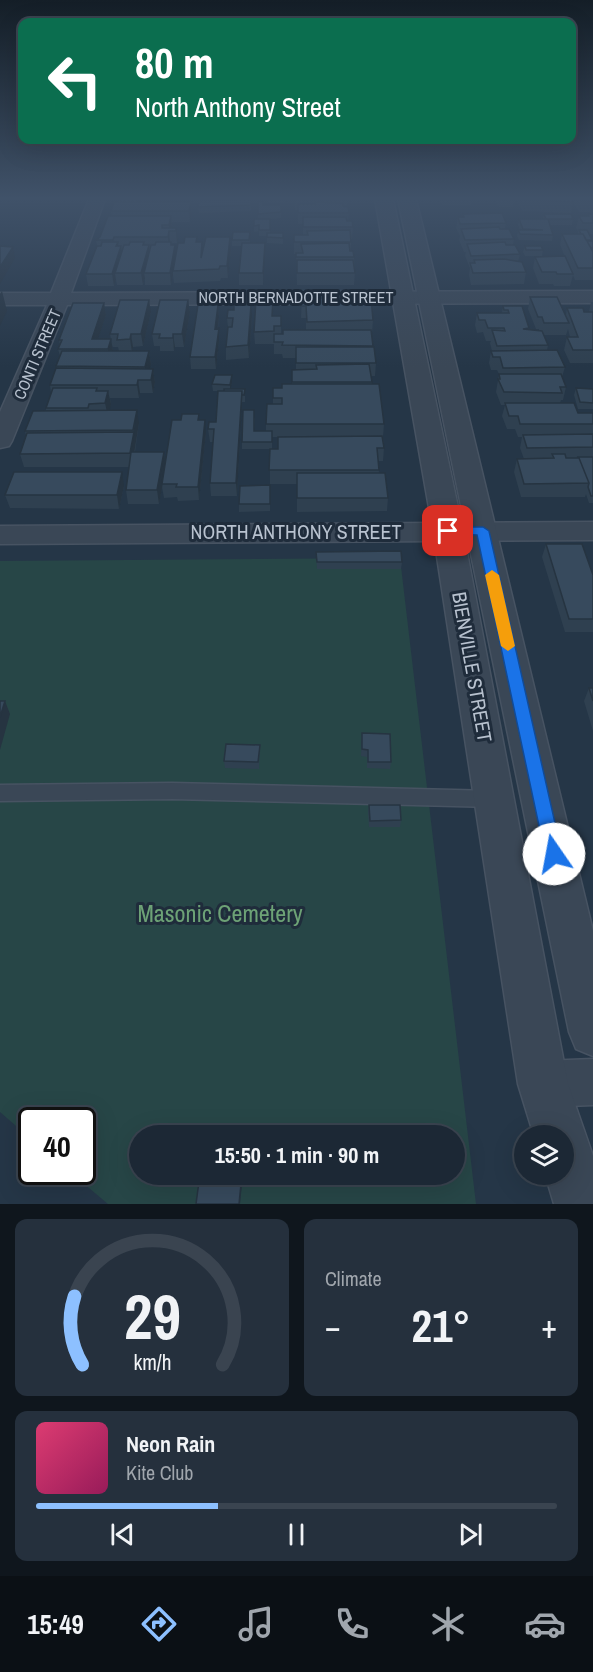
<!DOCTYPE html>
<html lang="en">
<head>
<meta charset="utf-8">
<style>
	:root { --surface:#1c2835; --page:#25303d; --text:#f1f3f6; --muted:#a0a6ad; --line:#3a4450; --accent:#8dc0ff }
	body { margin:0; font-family:"Archivo Narrow",sans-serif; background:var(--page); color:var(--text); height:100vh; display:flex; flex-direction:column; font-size:22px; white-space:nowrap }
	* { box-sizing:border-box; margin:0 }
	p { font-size:20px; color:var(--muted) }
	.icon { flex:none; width:33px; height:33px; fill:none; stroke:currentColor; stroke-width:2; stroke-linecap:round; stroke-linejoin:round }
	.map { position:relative; height:1204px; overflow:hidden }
	.panel { display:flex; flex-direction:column; gap:15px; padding:15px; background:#0f161d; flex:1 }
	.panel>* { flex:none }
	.banner { position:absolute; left:18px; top:18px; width:558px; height:126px; border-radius:12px; box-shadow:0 6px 24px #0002,0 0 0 2px var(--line); background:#0b6e4f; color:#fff; overflow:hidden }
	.controls { position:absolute; left:514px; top:1125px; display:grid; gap:12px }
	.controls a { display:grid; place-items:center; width:60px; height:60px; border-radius:50%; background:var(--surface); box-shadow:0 6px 24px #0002,0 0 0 2px var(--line); font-size:30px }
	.speed { position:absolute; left:18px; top:1107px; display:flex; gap:12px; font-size:30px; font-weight:700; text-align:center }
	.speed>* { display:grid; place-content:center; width:78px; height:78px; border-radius:50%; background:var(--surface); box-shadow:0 6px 24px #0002,0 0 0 2px var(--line); line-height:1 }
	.speed .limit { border:3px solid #111; border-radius:9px; background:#fff; color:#111 }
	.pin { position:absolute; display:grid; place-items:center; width:51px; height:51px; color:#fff; margin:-26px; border-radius:12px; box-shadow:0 3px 9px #0006 }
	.me { position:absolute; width:66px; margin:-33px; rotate:348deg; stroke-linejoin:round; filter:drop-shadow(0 0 4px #0008) }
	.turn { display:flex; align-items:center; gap:21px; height:126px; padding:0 18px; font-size:27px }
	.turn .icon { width:78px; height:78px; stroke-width:2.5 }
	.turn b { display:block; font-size:42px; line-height:51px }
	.big { font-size:45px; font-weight:800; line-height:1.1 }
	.panel .card { flex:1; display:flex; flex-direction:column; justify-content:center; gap:9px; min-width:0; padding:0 21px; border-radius:12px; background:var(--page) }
	.panel .dial { align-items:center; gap:0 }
	.dial svg { height:156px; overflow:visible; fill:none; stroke:var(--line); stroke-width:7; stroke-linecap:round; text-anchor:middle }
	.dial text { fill:var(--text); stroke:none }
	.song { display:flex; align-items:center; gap:18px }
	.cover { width:72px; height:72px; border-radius:9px; background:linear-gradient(135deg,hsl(340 70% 55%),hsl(330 70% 35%)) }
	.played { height:6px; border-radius:3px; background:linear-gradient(90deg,var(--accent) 35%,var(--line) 35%) }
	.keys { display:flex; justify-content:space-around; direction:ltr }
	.heat { display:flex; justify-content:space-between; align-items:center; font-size:33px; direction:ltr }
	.panel .tiles { flex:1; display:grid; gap:15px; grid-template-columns:1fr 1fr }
	.card:last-child { grid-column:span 2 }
	.trip { position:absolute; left:129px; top:1125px; width:336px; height:60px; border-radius:30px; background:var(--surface); box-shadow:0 6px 24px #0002,0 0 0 2px var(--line); font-weight:800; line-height:60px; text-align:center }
	.menu { display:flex; height:96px; justify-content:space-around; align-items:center; background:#0b1015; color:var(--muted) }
	.menu .icon { width:42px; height:42px }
	.menu .selected { color:var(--accent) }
	.menu b { font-size:27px; color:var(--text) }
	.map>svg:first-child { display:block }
	.green { fill:#274647; fill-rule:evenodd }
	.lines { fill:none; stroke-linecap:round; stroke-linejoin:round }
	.service-casing { stroke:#475362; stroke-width:3 }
	.minor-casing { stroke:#475362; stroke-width:3 }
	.tertiary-casing { stroke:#475362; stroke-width:3 }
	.service { fill:#3a4756; fill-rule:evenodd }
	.minor { fill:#3a4756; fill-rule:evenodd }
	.tertiary { fill:#3a4756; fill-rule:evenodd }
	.wall { fill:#2f4050; fill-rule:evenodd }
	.shaded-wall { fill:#263441 }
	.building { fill:#374a5d; stroke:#263441; stroke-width:1.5 }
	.route { fill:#1a73e8; stroke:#114b97; stroke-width:1.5 }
	.slow { fill:#f59e0b }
	.labels { text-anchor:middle; stroke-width:6; stroke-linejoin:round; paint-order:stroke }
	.far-street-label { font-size:16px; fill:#b8c2cf; stroke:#1f2c3b }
	.street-label { font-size:20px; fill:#b8c2cf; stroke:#1f2c3b }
	.near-park-label { font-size:24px; fill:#6da276; stroke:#1f2c3b }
</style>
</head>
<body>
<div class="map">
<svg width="593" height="1204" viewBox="0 0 593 1204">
	<rect width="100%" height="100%" fill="#253647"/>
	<!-- green -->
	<path class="green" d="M400 558 476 1204H108L70 1172H82V1120H32L31 1139 0 1112V561ZM140 1136H454V1174H140Z"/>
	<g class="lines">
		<!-- service casing -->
		<g class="service-casing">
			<path id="service" d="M172 783 494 791 500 793 503 799 500 805 494 807 172 799 0 801V785Z"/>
		</g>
		<!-- minor casing -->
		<g class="minor-casing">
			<path id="minor" d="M89 199H105L71 293 593 291V303L67 305 12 441 9 446 0 448V412L47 305H0V293H51Z
				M593 522V540L0 544V526Z
				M593 1059V1105L543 1107 527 1100 520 1084 527 1068 543 1061Z"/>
		</g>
		<!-- tertiary casing -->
		<g class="tertiary-casing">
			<path id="tertiary" d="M375 199H393L463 531 568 1084 593 1156V1204H554L545 1174H564V1136H534L518 1084 433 531Z
				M398 199H416L593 931V1056L576 1049 569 1032Z"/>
		</g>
		<!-- service -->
		<use href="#service" class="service"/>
		<!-- minor -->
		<use href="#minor" class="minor"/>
		<!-- tertiary -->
		<use href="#tertiary" class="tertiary"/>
	</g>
	<!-- wall -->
	<path class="wall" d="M140 199H164L163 202H191L192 214 190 222H172V228H176L178 240 177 243H172L176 252 184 243 197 237V242L203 250 230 237 231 249 228 278H221L220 281 174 283 173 275 171 285H145V278L143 285H117L116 280 114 286H88L86 274 97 246 96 240 100 237 112 216 111 211 141 202Z
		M175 199H200V200H176Z
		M209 199H230V200L251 199V211L199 213 198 207 225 200H209Z
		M268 199H284V202L268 203Z
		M294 199H347V207L349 213 348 221 353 227 352 239H351V251L354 257 355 273 354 285H297L296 254H294V235H303V224H298V210H295Z
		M440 199H472L471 205H442Z
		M495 199H517V200H514L513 207H499Z
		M520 199H572L573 202 571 213 522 211 519 204Z
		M574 199H593V234H589L592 240 591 241H593V280H575L573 275 570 286H554L553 284H539L533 268 535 257 566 259 560 245 562 234H578V231L576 228 579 216H587L588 214H590V212H579L573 203Z
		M258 202 263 205H281V218L270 219V233H283V244L267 243V236H259V231L254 232V226L258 219Z
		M463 214 506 223 505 229 514 239 513 245 520 254 518 262 526 272 524 284 471 285 469 275 470 268 465 256 466 252H464L459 240 460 236 456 228 458 217H462Z
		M544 214 573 219 572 225H550L553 235 552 241 519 240 517 236 518 230H520L518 225 519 219H543Z
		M250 232V243H265L263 285H239V273L241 246H232V240Z
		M525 246 543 250 542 256H525L523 252Z
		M530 297 566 315 567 308 584 312H589L591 302H593V363H570L564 350 567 337H570L568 329 566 335H544L548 345 547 350 565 367 562 377 566 387 563 400H561L560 403 578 413H593V503H589L586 494 585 497H521L514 472 517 459H524L520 448 522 437H518L515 429H507L502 416 505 405H501L496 392 499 374 497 370H491L489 363 491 351H492L490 343 491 341H486L483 332 477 333 475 325 477 313H502L503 306H522L529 328V330L539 331V329H536L528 309Z
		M302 298 373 320 372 333H371L376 363 375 376H371L372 384 384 424 383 437 384 448 383 461H378L379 473 388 498 387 511 297 512V484H270V449H242V442L255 417 254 431H266V424L273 404V388H282L292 384V370H296V358H283L282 354H274V344H255L254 332 273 316H281V334L306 330V318H301ZM272 437H278V449H272Z
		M188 300 190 312 184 347H175L174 351H160V346H154L152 334Z
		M104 303 106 315 98 339H111L113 351H119L118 347H112L110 334 151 312 143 346 133 347 132 351H149L151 364 149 369H153L155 382 153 393H140L139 398H110L111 404 109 410 139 423 135 452H164L165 462 181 420 199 414V420L206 433 199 500 178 501 177 497 164 498 162 487 159 504H128L126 490 129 467H24L20 454 26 435 25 431 46 411V408L51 393 50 385 57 368 56 366 60 356 58 349 60 345 59 340Z
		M218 305 219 317 218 329 219 341 216 369H191L190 357Z
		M252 317 249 358 226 360V347L228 327 227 318Z
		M232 375V382L230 389 245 396V402H242L237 496H211L210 483 213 442H210L208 429 216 422 218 391H213L212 384Z
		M576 388 593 389V409H578L574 395Z
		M270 485V511L239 512V504Z
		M124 486 119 509 10 508 5 495Z
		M546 544 593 575V632H565L542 557Z
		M316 552 402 562 401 569H317Z
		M589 688H593V731L584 701Z
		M362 733 391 762 390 769 367 768V757L361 756Z
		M260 745 259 769 225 768 224 761Z
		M369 805 401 820 400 827H369L368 812Z"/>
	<!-- shaded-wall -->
	<path class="shaded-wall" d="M191 202 192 214 190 222 189 211Z
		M171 216 172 227 171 231H169V225Z
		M176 228 178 240 177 243 176 231Z
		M169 231 170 243 169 248 168 237Z
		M230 237 231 249 228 278 227 266Z
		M118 242 119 252 121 246 123 258 115 273 116 280 114 286 112 274 116 246Z
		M265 243V255L263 285V273Z
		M149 245 150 257 144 273 145 278 143 285 141 273Z
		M175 245 177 257 173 271V275L171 285 170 273Z
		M13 247 15 258 0 284V267Z
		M2 291 7 311 0 326V294Z
		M149 300 151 312 143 346 141 334Z
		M188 300 190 312 184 347 182 334Z
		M104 303 106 315 95 349 92 339Z
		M218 305 219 317 216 341 215 329Z
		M251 305 252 317 249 358 248 345Z
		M219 328V341L216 369 215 357Z
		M131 334 133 347 132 352 130 339Z
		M173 334 175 347 174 351 173 338Z
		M111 339 113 351 110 362 108 349Z
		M149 351 151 364 147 379 145 367Z
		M153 369 155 382 153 393 151 380Z
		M232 375V382L230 392V385Z
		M138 380 140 393 139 398 137 385Z
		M108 391 111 404 108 417 105 403Z
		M242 391V404L237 496 236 483Z
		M137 410 139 423 132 466 130 453Z
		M205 420 206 433 199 500 198 487Z
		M164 452 166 466 159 504 157 490Z
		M122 472 124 486 119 509 117 495Z
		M5 701 10 714 0 750V717Z
		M242 1174H243L240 1204H239Z"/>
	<!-- building -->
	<path class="building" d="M119 199H139L138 202H118Z
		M251 199V205L198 207 199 201Z
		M523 199H572L573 202 524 200Z
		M580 199H593V201H581Z
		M114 202H191L189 211H111Z
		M258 202H263V205H281V212L258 214Z
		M315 202 342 203 343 206 348 207 349 213H298V204H315Z
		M502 213 506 223 460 224 458 217H464L463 214Z
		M544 214H571L573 219H546Z
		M588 214H593V223H583L579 216H589Z
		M108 216H171L169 225H162V228H176V231H169L168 237H114L113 240H96L100 237Z
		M303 217H346L347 221H352L353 227H303Z
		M254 219H270V230H259V225L254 226Z
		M519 219H548L553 235 520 234 518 230H543L523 229Z
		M499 227 500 229H509L514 239 465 240 461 229Z
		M350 230 351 242H294V235H308L307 231Z
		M579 230H587L592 240H586L583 234H581Z
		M233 232H250L249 240H232Z
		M267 233H283V238L267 237Z
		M562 234H583L593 252V268H578Z
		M185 237H197L196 242H202L201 258 206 237H230L227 266H220L219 269 173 271 178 243H184Z
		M587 241H593V248H591Z
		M102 242H118L116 246H121L112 274H86L97 246H101Z
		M130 242H144L143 245H149L141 273H115L124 245H129Z
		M156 242H171V245H175L170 273H144L151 245H155Z
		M505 242 506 245H515L520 254 471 256 467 244Z
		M242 243H265L263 273H239Z
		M349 243 350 251H353L354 257H296V253H303L301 244Z
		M0 246 13 247 0 267Z
		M525 246H541L543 250H526Z
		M565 256 573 274H557L556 272H542L535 257Z
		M504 259 522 262 526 272 473 273 470 263H475L474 260Z
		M297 260H353L355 273H297Z
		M530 297H557L569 323H544L542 317H538Z
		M302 298H371L373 320 307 322 306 306H301Z
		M256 299H273L272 316H281V326H274V331L254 332Z
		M120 300H149L141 334H131L130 339 117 340 118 334H110Z
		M160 300H188L182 334H173V338H159L160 334H152Z
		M73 303H104L92 339H111L108 349H58L62 340H59Z
		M198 305H218L215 329 219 328 215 357H190Z
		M234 305H251L248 345 226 347 228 327H232L233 318H227L228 310H234Z
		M503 306H522L529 328 523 329 542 331 548 345 497 346 492 330 505 331 504 328H488L485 320H479L477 313H509L508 310H504Z
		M567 308H583L584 312H593V350H573L567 337H578Z
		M283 330H371L373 346 282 345 283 342H274V334H283Z
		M296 347H374L376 363H296Z
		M557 350 565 367 503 368 500 357H493L491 351Z
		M62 351H149L145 367 56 366Z
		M369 364 372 382H292V370L317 369 316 365Z
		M56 368 153 369 151 380H138L137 385H50Z
		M499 374H561L566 387H560L562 393 504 392 498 379H500Z
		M215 375H232L230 385 212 384Z
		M282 384H379L384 424H266L267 404H282V398H273V388H282Z
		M53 388H97L96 391H108L105 403 89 404 88 408H46Z
		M576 388 593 389V403L580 402Z
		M224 389H245L244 395H242V391H224Z
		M218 391H242L236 483H210L214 429H208L209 422H216Z
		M505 403H574L578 413H593V424H520L518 416H509Z
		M137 410 133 430 25 431 33 411Z
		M243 410H254V431H272V442H242Z
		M182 414H199L198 420H205L198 487H176L177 484H162L172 420H181Z
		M134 432 130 453 20 454 27 433Z
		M593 434V447L527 448 523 435Z
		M382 436 384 448H377L379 470H269L270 449H278V437Z
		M131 452H164L157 490H126Z
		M552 454H565L566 458H579L589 483 524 484 517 459 554 458Z
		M577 457H593V496H591L588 487 589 483 579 458Z
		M14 472H122L117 495H5Z
		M297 473H385L388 498H297Z
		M270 485V504H239L240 486Z
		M546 544H582L593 575V619H569Z
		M401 551 402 562H317L316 552Z
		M589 688H593V701Z
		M0 701H5L0 717Z
		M362 733 390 734 391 762H368V750L362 749Z
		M226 744 260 745 258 762 224 761Z
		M369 805H400L401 820 370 821Z
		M200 1174H242L239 1204H196Z"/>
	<!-- sky -->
	<linearGradient id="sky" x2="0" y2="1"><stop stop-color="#141e27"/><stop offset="0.54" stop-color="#405269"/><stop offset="1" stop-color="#405269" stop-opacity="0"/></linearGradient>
	<rect width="593" height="367" fill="url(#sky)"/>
	<!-- route -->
	<path class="route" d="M448 527H483L489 531 562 854 560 859 554 862 547 859 545 854 477 535 444 534 442 531Z"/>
	<!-- slow -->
	<path class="slow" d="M492 570 499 575 515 646 508 651 501 646 485 575Z"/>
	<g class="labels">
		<!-- far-street labels -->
		<g class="far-street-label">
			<text x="296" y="303">NORTH BERNADOTTE STREET</text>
			<text transform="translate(37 354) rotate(-67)" y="6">CONTI STREET</text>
		</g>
		<!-- street labels -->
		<g class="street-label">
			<text x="296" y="539">NORTH ANTHONY STREET</text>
			<text transform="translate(472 667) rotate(80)" y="7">BIENVILLE STREET</text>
		</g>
		<!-- near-park labels -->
		<g class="near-park-label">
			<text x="220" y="922">Masonic Cemetery</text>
		</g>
	</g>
</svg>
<div class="controls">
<a><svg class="icon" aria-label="layers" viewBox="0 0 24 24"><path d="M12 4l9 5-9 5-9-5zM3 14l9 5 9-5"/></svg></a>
</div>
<div class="speed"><div class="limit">40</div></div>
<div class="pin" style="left:448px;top:531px;background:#d93025"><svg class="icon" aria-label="arrive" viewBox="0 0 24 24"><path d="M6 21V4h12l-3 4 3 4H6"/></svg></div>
<svg class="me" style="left:554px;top:854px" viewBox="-20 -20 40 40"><circle r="19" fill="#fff"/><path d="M0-13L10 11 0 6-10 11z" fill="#1a73e8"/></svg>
<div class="trip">15:50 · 1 min · 90 m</div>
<div class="banner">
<div class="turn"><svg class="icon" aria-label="left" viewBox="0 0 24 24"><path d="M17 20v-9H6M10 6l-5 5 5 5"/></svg><div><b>80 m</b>North Anthony Street</div></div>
</div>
</div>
<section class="panel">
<div class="tiles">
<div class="card dial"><svg viewBox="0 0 100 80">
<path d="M14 69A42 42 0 1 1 86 69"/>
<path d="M14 69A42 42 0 0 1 10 34" stroke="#8dc0ff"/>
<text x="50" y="56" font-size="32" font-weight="700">29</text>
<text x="50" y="72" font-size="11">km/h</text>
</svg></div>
<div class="card"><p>Climate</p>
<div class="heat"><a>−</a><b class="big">21°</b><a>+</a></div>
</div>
<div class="card">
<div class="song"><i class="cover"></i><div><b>Neon Rain</b><p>Kite Club</p></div></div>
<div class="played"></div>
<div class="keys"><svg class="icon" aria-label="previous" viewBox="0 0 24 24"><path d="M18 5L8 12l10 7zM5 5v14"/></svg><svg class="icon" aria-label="pause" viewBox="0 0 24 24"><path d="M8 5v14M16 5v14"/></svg><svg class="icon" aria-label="next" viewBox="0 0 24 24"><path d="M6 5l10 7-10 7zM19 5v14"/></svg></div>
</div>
</div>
</section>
<nav class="menu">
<b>15:49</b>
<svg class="icon selected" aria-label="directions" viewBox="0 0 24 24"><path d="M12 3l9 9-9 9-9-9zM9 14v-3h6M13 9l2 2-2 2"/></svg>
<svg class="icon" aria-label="music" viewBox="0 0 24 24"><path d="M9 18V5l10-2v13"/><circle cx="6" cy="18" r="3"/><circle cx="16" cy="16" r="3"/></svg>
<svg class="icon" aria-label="phone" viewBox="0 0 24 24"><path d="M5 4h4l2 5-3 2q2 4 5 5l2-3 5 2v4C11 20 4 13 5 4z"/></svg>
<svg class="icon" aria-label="climate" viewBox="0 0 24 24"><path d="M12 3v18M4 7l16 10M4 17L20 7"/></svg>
<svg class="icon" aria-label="car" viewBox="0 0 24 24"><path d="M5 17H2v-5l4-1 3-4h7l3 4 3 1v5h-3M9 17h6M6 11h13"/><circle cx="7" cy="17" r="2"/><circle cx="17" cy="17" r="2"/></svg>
</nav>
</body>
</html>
